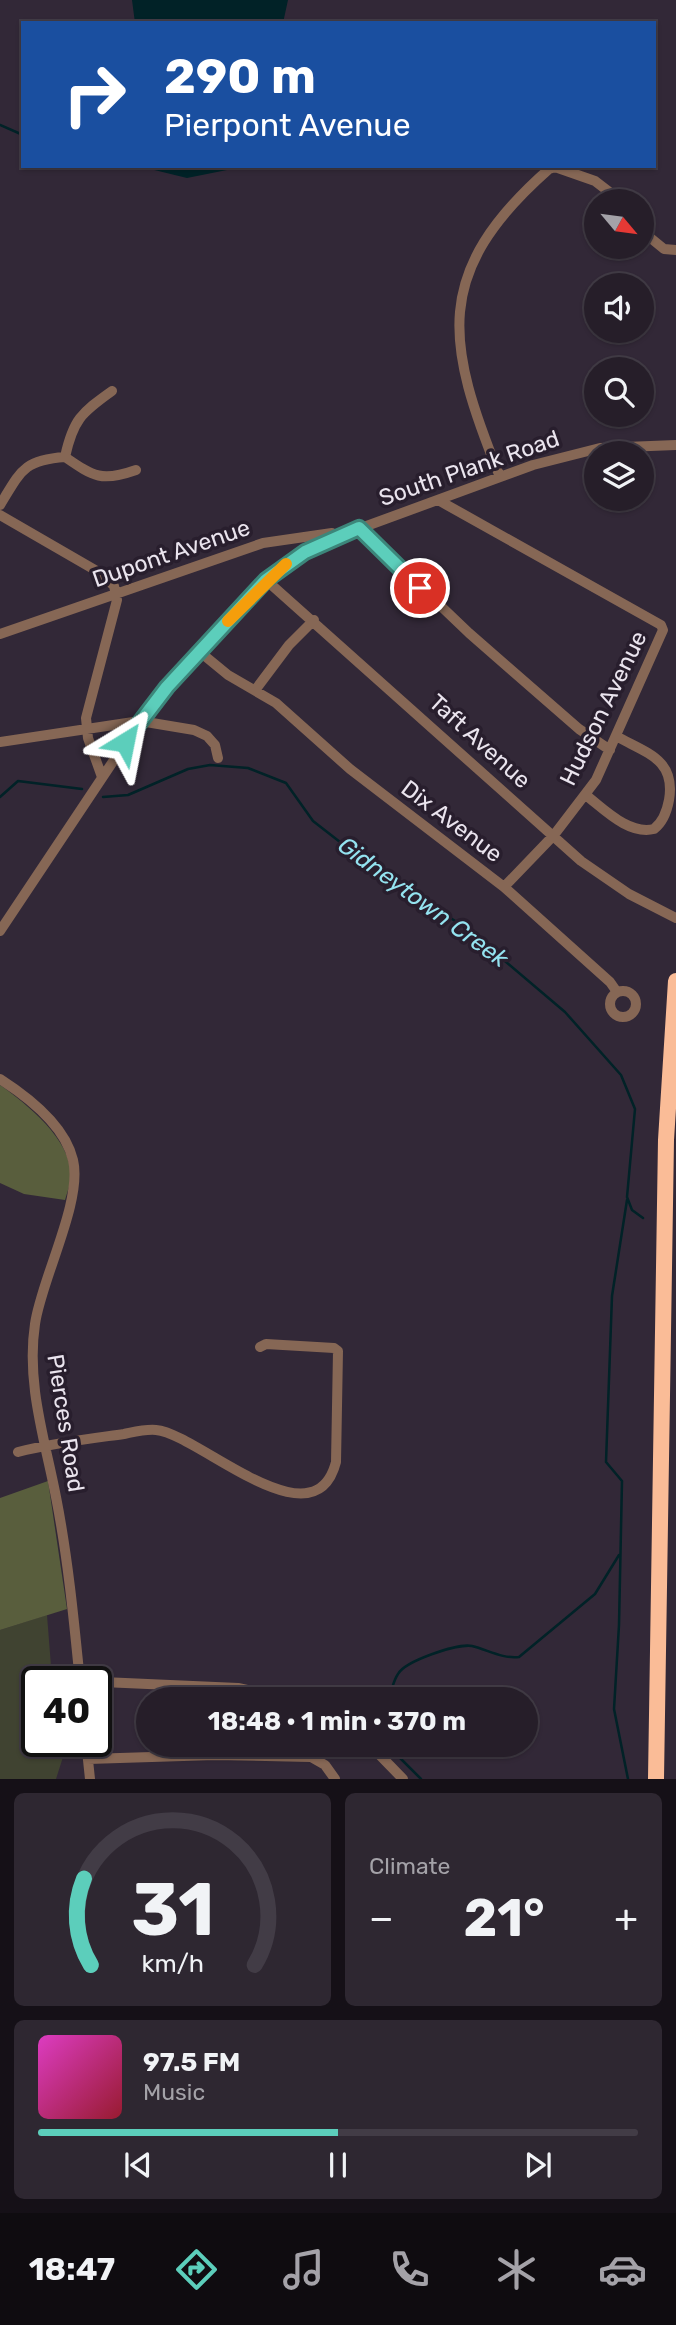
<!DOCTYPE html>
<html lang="en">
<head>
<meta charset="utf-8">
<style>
	:root { --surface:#261e29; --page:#2e2731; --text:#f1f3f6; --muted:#a4a2a8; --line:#423c46; --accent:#5ccebb }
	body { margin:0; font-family:Rubik,sans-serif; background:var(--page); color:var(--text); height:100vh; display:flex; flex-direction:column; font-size:26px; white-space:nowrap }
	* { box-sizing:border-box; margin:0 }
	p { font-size:23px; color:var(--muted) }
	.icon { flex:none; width:38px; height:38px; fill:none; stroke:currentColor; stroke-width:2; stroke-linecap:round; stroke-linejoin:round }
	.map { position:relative; height:1779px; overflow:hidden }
	.details { display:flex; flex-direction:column; gap:14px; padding:14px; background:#151017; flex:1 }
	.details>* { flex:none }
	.banner { position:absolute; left:21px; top:21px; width:635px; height:147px; border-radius:0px; box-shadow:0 2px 5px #0004,0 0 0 2px var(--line); background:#1a4fa0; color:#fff; overflow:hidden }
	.needle { width:46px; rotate:119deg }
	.fabs { position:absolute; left:584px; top:189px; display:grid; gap:14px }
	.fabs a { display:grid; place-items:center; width:70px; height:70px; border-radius:50%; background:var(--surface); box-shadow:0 2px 5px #0004,0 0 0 2px var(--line); font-size:35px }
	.speed { position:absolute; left:21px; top:1666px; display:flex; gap:14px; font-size:35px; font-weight:700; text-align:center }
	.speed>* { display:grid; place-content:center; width:91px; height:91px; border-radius:50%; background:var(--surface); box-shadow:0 2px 5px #0004,0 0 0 2px var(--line); line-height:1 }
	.speed .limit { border:4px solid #111; border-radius:10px; background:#fff; color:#111 }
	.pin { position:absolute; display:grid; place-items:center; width:60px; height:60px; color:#fff; margin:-30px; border:4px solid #fff; border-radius:50%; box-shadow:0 2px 7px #0007 }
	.me { position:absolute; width:77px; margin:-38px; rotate:35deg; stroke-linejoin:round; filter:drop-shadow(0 0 5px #0008) }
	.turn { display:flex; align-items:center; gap:24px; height:147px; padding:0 28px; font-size:32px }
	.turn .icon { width:91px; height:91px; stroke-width:2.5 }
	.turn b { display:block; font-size:49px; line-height:60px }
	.big { font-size:52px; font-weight:700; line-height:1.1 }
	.details .widget { flex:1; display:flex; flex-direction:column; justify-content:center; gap:10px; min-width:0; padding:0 24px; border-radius:10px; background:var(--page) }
	.details .dial { align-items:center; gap:0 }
	.dial svg { height:182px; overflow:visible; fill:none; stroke:var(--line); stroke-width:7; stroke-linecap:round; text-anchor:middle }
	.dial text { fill:var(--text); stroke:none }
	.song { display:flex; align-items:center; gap:21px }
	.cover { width:84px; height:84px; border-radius:10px; background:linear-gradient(135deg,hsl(310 70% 55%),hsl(350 70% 35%)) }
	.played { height:7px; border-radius:4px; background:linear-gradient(90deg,var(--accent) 50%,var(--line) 50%) }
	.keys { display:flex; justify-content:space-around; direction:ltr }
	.heat { display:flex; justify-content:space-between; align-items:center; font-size:38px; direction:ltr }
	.details .tiles { flex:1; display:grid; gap:14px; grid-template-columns:1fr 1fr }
	.widget:last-child { grid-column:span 2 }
	.trip { position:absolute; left:136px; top:1687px; width:402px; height:70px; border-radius:35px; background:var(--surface); box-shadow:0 2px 5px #0004,0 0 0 2px var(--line); font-weight:700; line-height:70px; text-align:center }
	.dock { display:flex; height:112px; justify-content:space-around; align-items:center; background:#0f0c10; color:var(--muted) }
	.dock .icon { width:49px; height:49px }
	.dock .selected { color:var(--accent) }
	.dock b { font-size:32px; color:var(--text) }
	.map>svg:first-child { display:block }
	.green { fill:#404331 }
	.forest { fill:#595e3d }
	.water { fill:#012227 }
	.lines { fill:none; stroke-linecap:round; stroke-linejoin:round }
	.stream { stroke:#012227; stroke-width:2.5 }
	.minor { stroke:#866755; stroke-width:10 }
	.highway { stroke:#fabc97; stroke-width:16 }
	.route-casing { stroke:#3c867a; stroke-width:18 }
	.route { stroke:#5ccebb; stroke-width:12 }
	.slow { stroke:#f59e0b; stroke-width:12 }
	.labels { text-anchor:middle; stroke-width:7; stroke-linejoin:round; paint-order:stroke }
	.street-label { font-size:23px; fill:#eae4ee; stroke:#281e2d }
	.water-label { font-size:24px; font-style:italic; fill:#94e3f0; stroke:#281e2d }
</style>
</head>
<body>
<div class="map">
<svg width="676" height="1779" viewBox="0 0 676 1779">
	<rect width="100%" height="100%" fill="#322837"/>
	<!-- green -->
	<path class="green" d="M47 1615 51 1666 46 1682H37V1741H60L63 1757 56 1779H0V1630Z"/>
	<!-- forest -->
	<path class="forest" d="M0 1085C28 1105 73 1141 71 1178 70 1185 67 1193 65 1200L24 1194 0 1183Z
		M48 1481 67 1609 0 1630V1498Z"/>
	<!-- water -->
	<path class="water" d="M132 0H288L283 23H135Z
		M138 166H247L187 178Z"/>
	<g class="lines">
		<!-- stream -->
		<path class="stream" d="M0 125 23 135
			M0 797 18 781 82 789
			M103 797 128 795 188 769 210 765 248 768 286 783 313 821 376 870 466 928 565 1012 621 1075 635 1109 627 1197 632 1210 643 1218
			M627 1200 612 1296 606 1462 622 1481 619 1625 614 1709 628 1779
			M388 1699C392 1691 393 1681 398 1674 405 1661 458 1643 472 1646 488 1650 503 1659 519 1657L595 1594 619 1555
			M387 1745 421 1779"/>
		<!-- minor -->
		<path class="minor" d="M642 231 664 249 676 250
			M65 457C73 420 81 413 112 391
			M500 477C446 343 431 273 549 169L555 167 595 181 621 201
			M438 500 661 625 663 630 596 780 554 835 504 887
			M0 505C21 471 23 460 65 457 94 477 102 482 136 470
			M0 515 102 574 114 586 117 600 86 718 88 738 102 777
			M359 528 469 633 579 729 610 750
			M266 580 581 861 629 894 676 918
			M0 634 263 543 332 533
			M200 652 228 675 276 703 350 769 504 887 610 982 617 992
			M256 689 289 645 314 620
			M0 742 140 721 194 730 207 736 215 745 218 758
			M587 796C605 810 629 835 654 829 663 822 667 811 669 800 676 759 646 753 616 736
			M0 931 140 721 241 606 283 566 331 539 533 465 600 448 676 445
			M610 1004a13 13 0 1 1 26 0a13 13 0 1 1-26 0Z
			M0 1079C28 1097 65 1126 73 1160 83 1201 41 1280 35 1324 26 1383 45 1440 56 1497 68 1558 74 1621 80 1682
			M18 1452C53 1443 88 1439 124 1434 134 1432 145 1429 156 1430 197 1433 314 1547 336 1462L338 1351 334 1348 266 1344 260 1347
			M80 1681 238 1688 291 1699
			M86 1741 90 1779
			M370 1745 403 1779
			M88 1759 215 1755 311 1757 325 1765 335 1779"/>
		<!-- highway -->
		<path class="highway" d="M656 1779 666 1140 676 981"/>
	</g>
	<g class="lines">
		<!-- route casing -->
		<g class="route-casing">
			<path id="route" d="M125 742 167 687 266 580 305 552 359 528 420 588"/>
		</g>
		<!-- route -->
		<use href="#route" class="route"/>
		<!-- slow -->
		<path class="slow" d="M228 621 286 564"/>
	</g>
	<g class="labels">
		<!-- street labels -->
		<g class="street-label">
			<text transform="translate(469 468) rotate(-19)" y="8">South Plank Road</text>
			<text transform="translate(171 553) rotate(-19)" y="8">Dupont Avenue</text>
			<text transform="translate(603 708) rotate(-64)" y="8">Hudson Avenue</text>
			<text transform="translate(480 741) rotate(42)" y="8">Taft Avenue</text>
			<text transform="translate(452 821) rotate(37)" y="8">Dix Avenue</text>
			<text transform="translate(66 1423) rotate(81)" y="8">Pierces Road</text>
		</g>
		<!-- water labels -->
		<g class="water-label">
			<text transform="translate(423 902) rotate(36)" y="8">Gidneytown Creek</text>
		</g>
	</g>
</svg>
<div class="fabs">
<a><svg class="needle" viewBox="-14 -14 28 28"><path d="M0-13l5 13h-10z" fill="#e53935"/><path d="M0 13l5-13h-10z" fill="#a4a2a8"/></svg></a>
<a><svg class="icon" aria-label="sound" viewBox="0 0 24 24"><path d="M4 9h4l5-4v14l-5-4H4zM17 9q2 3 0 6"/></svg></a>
<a><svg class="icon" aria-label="search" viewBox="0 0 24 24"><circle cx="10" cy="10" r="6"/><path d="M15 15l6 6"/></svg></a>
<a><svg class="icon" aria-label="layers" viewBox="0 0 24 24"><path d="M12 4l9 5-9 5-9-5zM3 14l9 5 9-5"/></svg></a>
</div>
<div class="speed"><div class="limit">40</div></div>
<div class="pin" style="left:420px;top:588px;background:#d93025"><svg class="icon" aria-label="arrive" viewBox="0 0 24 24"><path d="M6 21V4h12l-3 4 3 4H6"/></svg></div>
<svg class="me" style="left:125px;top:742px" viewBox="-20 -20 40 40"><path d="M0-17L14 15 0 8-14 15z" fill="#5ccebb" stroke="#fff" stroke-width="4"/></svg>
<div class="trip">18:48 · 1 min · 370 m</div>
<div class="banner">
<div class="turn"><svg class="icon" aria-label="right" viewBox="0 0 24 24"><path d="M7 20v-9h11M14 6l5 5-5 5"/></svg><div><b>290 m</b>Pierpont Avenue</div></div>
</div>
</div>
<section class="details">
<div class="tiles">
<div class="widget dial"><svg viewBox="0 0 100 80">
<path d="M14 69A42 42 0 1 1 86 69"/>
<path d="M14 69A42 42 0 0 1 11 31" stroke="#5ccebb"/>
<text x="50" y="56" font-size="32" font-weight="700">31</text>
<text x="50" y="72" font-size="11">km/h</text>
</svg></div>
<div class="widget"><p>Climate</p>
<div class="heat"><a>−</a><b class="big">21°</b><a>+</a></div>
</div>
<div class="widget">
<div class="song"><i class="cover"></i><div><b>97.5 FM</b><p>Music</p></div></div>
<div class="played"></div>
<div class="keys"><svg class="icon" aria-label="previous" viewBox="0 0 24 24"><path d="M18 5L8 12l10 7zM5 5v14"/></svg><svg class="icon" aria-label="pause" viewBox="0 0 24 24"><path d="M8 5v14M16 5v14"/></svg><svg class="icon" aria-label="next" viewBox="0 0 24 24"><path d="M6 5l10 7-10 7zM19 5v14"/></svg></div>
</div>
</div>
</section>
<nav class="dock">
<b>18:47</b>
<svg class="icon selected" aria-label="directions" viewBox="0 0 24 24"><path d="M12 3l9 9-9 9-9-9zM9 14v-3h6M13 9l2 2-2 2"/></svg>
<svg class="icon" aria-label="music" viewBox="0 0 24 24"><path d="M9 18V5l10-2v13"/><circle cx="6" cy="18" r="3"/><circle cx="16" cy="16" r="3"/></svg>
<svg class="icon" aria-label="phone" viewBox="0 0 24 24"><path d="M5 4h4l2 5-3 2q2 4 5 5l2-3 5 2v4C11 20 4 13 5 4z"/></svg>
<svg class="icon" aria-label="climate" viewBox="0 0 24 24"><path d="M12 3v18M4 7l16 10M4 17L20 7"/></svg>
<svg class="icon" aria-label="car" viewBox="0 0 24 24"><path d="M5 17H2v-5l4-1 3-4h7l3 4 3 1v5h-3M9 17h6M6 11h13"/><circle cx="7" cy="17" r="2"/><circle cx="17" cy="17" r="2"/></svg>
</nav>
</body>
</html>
